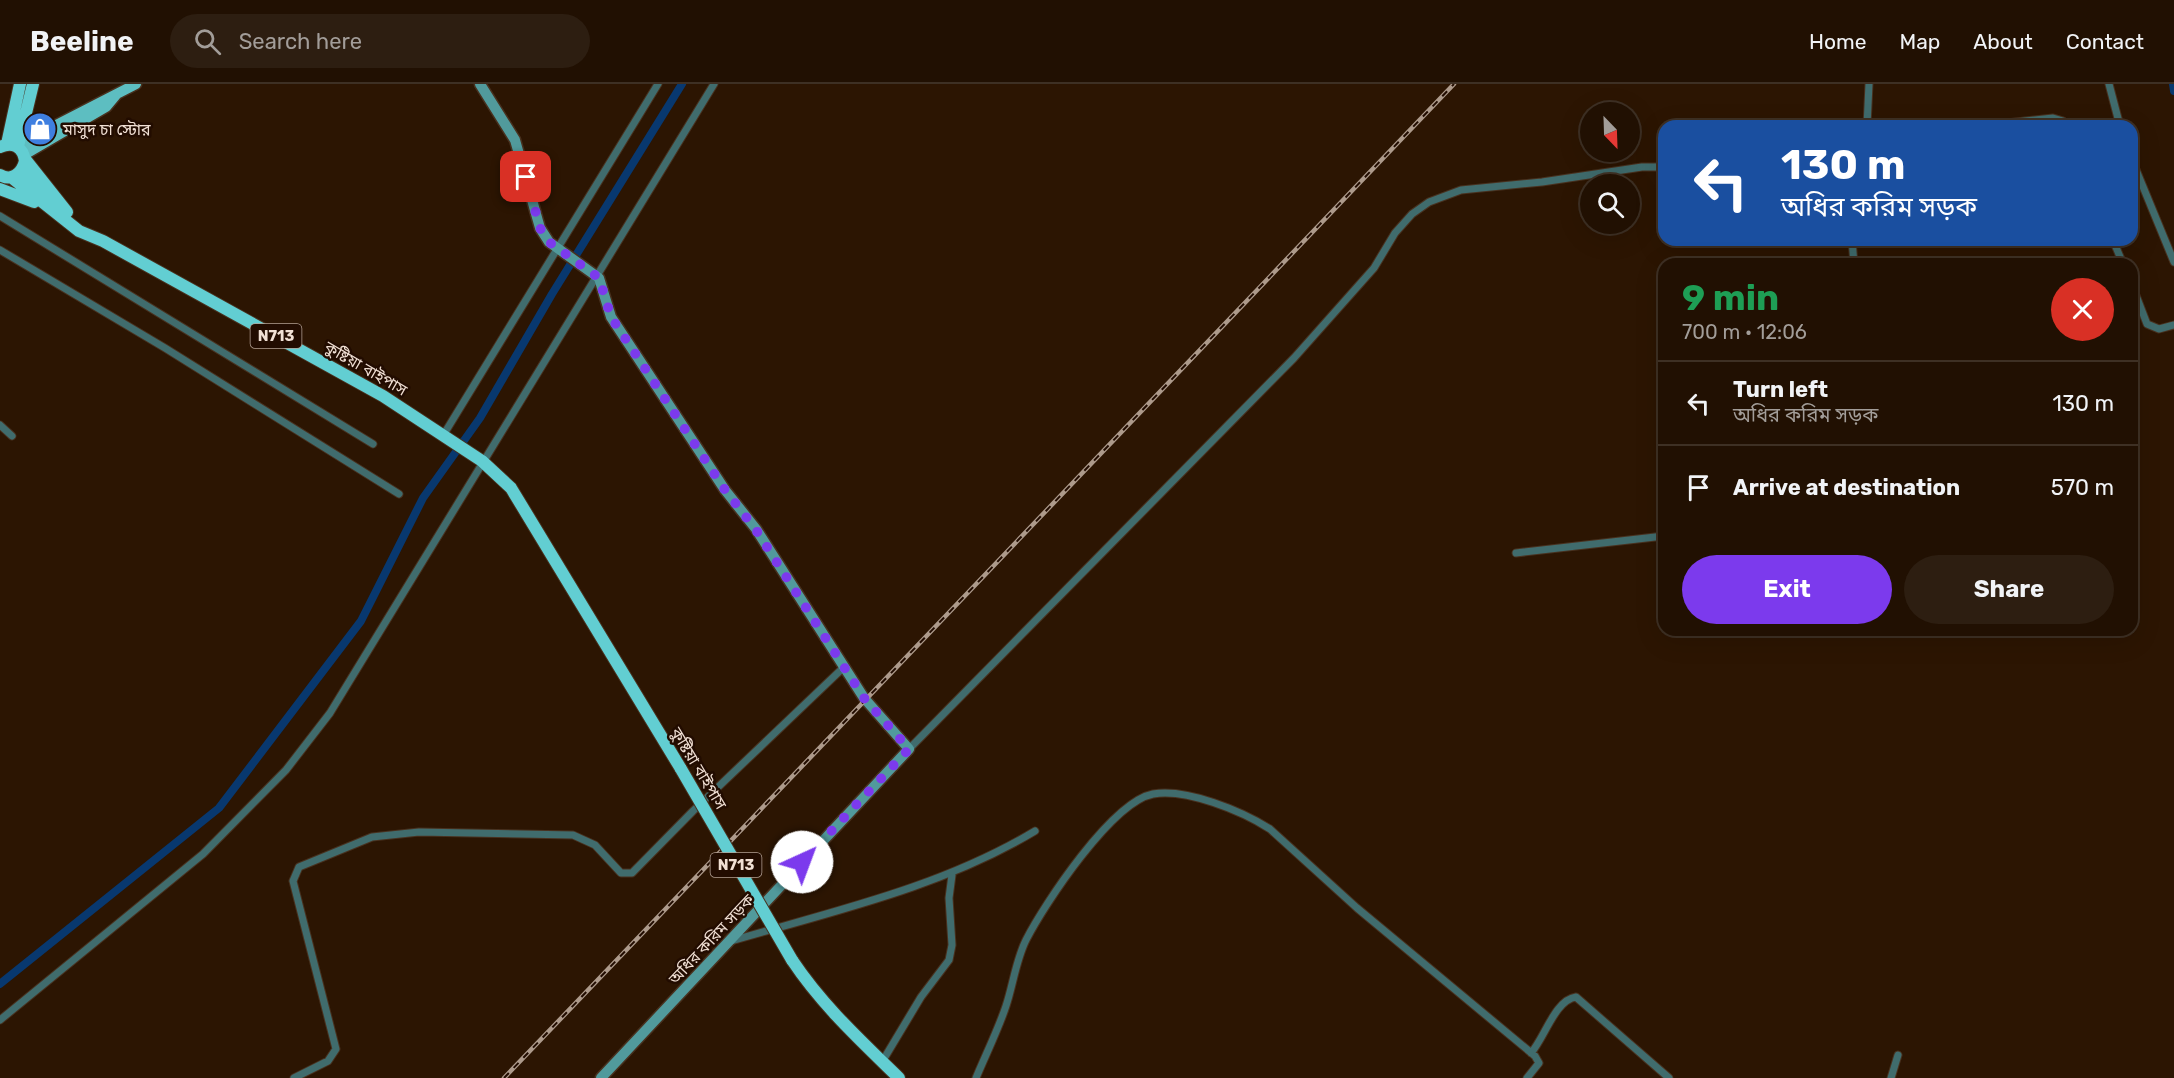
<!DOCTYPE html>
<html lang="en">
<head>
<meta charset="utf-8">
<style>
  :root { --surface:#211002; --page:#2d1e11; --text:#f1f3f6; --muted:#a29d99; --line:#3e3024; --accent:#7c3aed }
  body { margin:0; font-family:Rubik,"Noto Sans Bengali",sans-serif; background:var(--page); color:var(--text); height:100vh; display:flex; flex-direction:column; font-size:22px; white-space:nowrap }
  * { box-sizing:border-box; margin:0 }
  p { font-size:20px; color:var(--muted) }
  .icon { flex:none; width:33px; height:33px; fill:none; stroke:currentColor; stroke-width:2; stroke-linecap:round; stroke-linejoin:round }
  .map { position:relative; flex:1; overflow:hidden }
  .side { position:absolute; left:1658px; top:174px; width:480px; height:378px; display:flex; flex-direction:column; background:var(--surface); border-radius:18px; box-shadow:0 6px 24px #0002,0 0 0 2px var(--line) }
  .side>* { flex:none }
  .hud { position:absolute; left:1658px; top:36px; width:480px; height:126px; border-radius:18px; box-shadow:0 6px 24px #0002,0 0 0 2px var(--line); background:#1a4fa0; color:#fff; overflow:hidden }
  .needle { width:39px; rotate:157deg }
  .fabs { position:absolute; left:1580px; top:18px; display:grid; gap:12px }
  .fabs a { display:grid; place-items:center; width:60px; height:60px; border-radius:50%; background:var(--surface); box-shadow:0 6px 24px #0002,0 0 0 2px var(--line); font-size:30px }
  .pin { position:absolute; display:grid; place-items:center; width:51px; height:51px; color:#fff; margin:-26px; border-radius:12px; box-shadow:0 3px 9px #0006 }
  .me { position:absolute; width:66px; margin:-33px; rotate:43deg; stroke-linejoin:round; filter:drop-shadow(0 0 4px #0008) }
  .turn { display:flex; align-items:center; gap:21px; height:126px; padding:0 24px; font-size:27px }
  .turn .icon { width:78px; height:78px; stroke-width:2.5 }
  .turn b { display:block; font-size:42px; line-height:51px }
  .round { display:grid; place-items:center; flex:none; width:63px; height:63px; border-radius:32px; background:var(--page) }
  .overview { display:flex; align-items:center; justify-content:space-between; height:102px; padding:0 24px }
  h1 { font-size:36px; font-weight:700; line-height:45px; color:#1e9e55 }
  .button { display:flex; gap:12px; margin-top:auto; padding:12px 24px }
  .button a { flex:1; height:69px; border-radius:36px; background:var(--accent); color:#fff; font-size:24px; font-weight:700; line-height:69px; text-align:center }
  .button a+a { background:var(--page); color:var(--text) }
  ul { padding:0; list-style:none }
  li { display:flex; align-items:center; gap:18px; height:84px; padding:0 24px; border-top:2px solid var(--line) }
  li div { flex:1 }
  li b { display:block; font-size:22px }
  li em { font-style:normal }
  header { display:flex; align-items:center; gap:36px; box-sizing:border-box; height:84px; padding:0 30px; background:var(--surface); border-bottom:2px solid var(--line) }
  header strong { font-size:28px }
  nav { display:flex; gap:33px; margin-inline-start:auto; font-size:21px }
  .search { width:420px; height:54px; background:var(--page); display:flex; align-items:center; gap:15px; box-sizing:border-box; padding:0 21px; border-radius:33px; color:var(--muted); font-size:22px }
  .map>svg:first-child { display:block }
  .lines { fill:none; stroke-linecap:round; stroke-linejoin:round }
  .canal { stroke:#08386f; stroke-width:8 }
  .minor-casing { stroke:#48311f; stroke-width:9 }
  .secondary-casing { stroke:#48311f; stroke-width:13 }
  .primary-casing { stroke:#48311f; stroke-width:13 }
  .trunk-casing { stroke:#48311f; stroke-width:14 }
  .minor { stroke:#406c6d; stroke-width:7 }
  .secondary { stroke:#519a9c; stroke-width:10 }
  .primary { stroke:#5dbec1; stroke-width:10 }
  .trunk { stroke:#62ced2; stroke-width:12 }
  .rail-casing { stroke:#ad9a8b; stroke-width:4.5 }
  .rail { stroke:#220c00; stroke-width:2; stroke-dasharray:7; stroke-linecap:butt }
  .trunk-bridge-casing { stroke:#48311f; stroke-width:14; stroke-linecap:butt }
  .trunk-bridge { stroke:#62ced2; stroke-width:12 }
  .route { stroke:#7c3aed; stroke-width:10; stroke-dasharray:0 18 }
  .labels { text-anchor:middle; stroke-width:5; stroke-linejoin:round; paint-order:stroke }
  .shield { fill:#220c00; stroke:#b3a094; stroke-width:1.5 }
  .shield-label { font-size:15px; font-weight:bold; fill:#f1e0d4 }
  .poi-label { font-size:16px; fill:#f1e0d4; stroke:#220c00; text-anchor:start }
  .street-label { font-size:16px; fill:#f1e0d4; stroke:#220c00 }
</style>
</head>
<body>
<header>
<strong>Beeline</strong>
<div class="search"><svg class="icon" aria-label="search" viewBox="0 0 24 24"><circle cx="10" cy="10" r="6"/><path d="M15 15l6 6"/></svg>Search here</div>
<nav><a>Home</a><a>Map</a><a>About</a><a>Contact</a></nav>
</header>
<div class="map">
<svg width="2174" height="994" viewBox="0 0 2174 994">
  <rect width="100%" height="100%" fill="#2c1502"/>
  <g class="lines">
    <path class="canal" d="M 2173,0 L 2174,7
      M 0,900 L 219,724 L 361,537 L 423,414 L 480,334 L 552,210 L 682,0"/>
    <defs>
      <path id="minor" d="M 2109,0 L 2120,42
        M 1867,42 L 1869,0
        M 1979,42 L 2053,34 L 2063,37 L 2067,42
        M 2132,76 L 2174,178
        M 0,132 L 373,360
        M 1852,156 L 1854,180
        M 2113,156 L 2123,180
        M 0,166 L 165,264 L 399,410
        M 2132,201 L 2147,240 L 2159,245 L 2174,241
        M 0,341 L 12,352
        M 444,350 L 658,0
        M 1516,469 L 1664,452
        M 909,665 L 1294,274 L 1374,184 L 1395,149 L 1412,130 L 1429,118 L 1461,106 L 1542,98 L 1642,83 L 1664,83
        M 731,857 C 834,827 942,803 1035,747
        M 0,936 L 203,770 L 286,686 L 330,629 L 714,0
        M 1531,969 C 1545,953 1555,916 1576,913 L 1669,994
        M 882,978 L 921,913 L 949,876 L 952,861 L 949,814 L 952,791
        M 294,994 L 328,977 L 336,965 L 293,797 L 299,783 L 372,753 L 419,748 L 573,751 L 595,761 L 621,789 L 632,789 L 693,727 L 844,583
        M 976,994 C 986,970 998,946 1006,922 C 1013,901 1016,876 1026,856 C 1045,819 1112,718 1153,710 C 1186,704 1242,727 1270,745 L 1357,824 L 1535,972 L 1539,979 L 1527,994
        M 1891,994 L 1898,971"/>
      <path id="secondary" d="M 480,0 L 515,56 L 540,144 L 549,158 L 599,194 L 611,233 L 725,406 L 756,445 L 864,614 L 909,665 L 601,994"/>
      <path id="primary" d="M 20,64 L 35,52 L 136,0
        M 24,71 L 106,23 L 116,11"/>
      <path id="trunk" d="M 7,60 L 20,0
        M 18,62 L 33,0
        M 0,63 C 13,57 23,63 25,77 C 22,89 12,98 0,91
        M 25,75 L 67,128
        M 22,85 L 46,112
        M 11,93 L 79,147 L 103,157 L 383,312 L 482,377 L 511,404 L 681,685
        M 0,105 L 34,118
        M 792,876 C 822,921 860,956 899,994"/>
    </defs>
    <use href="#minor" class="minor-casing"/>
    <use href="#secondary" class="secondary-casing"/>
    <use href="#primary" class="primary-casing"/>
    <use href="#trunk" class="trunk-casing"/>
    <use href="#minor" class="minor"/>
    <use href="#secondary" class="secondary"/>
    <use href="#primary" class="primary"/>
    <use href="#trunk" class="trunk"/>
    <defs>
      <path id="rail" d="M 504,994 L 1454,0"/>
    </defs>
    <use href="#rail" class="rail-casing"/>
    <use href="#rail" class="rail"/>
    <defs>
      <path id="trunk-bridge" d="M 681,685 L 792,876"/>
    </defs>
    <use href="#trunk-bridge" class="trunk-bridge-casing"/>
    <use href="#trunk-bridge" class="trunk-bridge"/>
  </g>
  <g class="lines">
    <path class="route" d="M 526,93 L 540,144 L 549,158 L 599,194 L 611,233 L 725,406 L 756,446 L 864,614 L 909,665 L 802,778"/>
  </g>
  <defs>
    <symbol id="shop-disc" viewBox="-11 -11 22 22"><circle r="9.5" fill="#3f7fe0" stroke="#220c00"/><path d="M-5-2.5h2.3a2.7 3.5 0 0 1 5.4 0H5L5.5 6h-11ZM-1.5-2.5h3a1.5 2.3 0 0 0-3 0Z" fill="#fff"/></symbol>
  </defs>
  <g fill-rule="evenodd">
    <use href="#shop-disc" x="21" y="26" width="38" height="38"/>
  </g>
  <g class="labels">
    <g class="shield">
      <rect x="250.5" y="240" width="51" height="24" rx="4.5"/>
      <rect x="710.5" y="769" width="51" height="24" rx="4.5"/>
    </g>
    <g class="shield-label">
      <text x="276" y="257">N713</text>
      <text x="736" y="786">N713</text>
    </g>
    <g class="poi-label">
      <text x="63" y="51">মাসুদ চা স্টোর</text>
    </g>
    <g class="street-label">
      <text transform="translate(366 284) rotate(30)" y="6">কুষ্টিয়া বাইপাস</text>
      <text transform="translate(699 684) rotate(59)" y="6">কুষ্টিয়া বাইপাস</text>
      <text transform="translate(711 855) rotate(-47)" y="6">অধির করিম সড়ক</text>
    </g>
  </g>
</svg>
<div class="fabs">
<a><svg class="needle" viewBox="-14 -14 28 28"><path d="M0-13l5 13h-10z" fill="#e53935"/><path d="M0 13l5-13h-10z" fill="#a29d99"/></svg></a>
<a><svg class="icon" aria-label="search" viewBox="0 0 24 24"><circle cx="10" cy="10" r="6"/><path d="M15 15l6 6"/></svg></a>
</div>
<div class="pin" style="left:526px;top:93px;background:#d93025"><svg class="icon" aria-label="arrive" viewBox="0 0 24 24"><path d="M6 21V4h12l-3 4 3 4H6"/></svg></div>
<svg class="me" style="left:802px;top:778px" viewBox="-20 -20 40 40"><circle r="19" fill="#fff"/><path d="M0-13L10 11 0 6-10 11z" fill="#7c3aed"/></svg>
<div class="hud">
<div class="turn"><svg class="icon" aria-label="left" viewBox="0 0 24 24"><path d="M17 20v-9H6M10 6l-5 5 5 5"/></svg><div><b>130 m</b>অধির করিম সড়ক</div></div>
</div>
<section class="side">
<div class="overview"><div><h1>9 min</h1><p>700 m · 12:06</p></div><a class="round" style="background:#d93025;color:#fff"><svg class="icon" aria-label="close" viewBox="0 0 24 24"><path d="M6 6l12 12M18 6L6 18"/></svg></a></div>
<ul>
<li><svg class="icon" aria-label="left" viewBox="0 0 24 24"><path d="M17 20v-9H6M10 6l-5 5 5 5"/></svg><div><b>Turn left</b><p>অধির করিম সড়ক</p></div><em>130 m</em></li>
<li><svg class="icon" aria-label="arrive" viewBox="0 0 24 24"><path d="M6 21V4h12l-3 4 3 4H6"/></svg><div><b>Arrive at destination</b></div><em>570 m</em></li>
</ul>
<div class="button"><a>Exit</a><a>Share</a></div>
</section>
</div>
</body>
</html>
